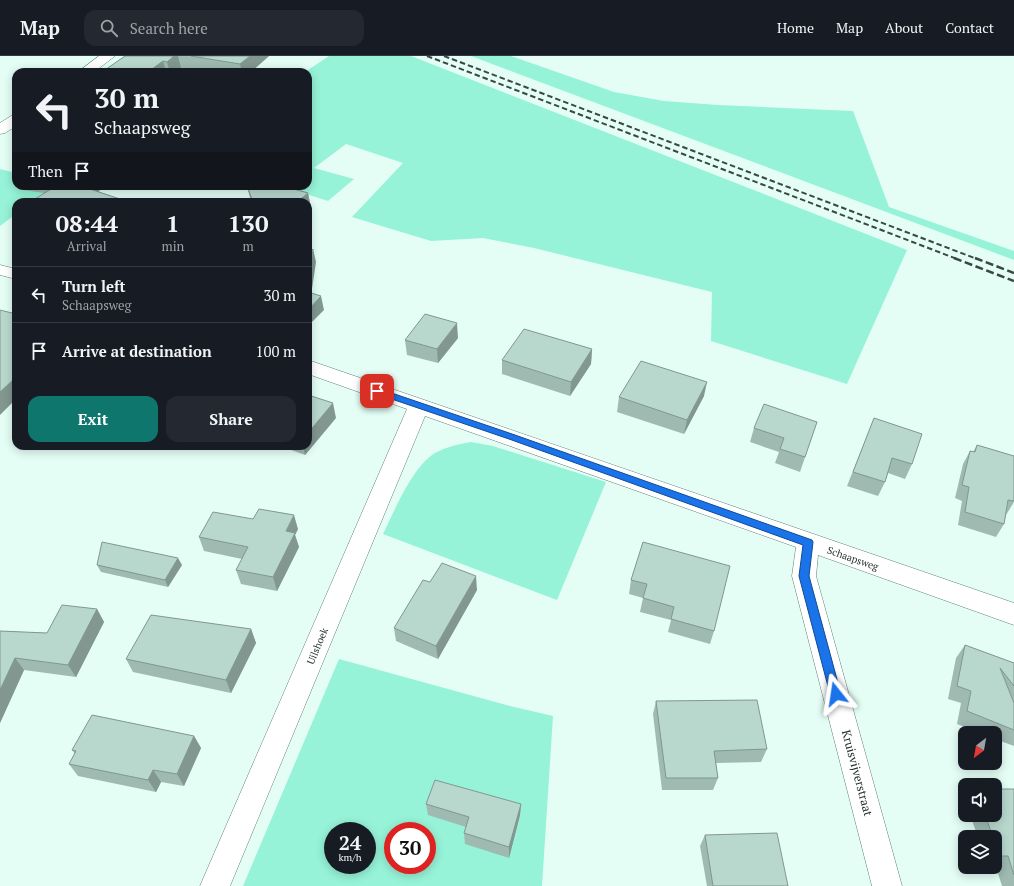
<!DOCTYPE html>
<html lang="en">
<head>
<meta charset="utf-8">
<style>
  :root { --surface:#171b24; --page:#242831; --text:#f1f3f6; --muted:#9ea1a6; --line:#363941; --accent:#0f766e }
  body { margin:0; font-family:"PT Serif",serif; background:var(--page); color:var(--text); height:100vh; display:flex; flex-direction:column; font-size:15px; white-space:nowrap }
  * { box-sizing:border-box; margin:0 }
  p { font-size:13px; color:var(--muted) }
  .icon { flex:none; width:22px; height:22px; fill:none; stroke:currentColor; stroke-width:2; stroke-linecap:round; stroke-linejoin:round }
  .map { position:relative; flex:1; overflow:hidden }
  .drawer { position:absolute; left:12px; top:142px; width:300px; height:252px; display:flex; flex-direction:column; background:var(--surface); border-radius:12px; box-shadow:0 2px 10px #0003 }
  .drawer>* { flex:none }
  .guide { position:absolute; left:12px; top:12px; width:300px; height:122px; border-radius:12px; box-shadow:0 2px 10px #0003; background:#171b24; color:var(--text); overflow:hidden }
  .needle { width:26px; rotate:211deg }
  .controls { position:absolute; left:958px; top:670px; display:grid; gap:8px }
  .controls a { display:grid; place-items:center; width:44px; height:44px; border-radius:8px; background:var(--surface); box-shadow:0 2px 10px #0003; font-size:20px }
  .speed { position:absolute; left:324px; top:766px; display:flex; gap:8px; font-size:20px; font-weight:700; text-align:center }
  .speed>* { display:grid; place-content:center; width:52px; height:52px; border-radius:50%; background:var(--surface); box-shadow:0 2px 10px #0003; line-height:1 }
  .speed small { font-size:10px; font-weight:400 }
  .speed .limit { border:6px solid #d22; background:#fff; color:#111 }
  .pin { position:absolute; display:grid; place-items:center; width:34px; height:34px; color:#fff; margin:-17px; border-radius:8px; box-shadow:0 2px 6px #0006 }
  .me { position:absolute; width:44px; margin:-22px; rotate:345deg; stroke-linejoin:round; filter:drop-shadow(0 0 3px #0008) }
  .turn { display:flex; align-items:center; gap:14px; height:84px; padding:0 16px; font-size:18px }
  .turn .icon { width:52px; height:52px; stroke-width:2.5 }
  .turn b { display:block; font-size:28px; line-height:34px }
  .then { display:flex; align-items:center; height:38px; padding:0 16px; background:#0003; gap:8px; font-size:15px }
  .eta { display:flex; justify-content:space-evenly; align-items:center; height:68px; text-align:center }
  .eta b { font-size:24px; font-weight:800; line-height:28px }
  .primary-button { display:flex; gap:8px; margin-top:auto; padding:8px 16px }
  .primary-button a { flex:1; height:46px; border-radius:12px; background:var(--accent); color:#fff; font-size:16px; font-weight:800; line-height:46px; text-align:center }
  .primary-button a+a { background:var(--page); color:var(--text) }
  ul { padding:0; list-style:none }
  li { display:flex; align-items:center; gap:12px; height:56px; padding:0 16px; border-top:1px solid var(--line) }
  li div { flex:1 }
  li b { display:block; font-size:15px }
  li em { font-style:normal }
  header { display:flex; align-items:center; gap:24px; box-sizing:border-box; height:56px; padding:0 20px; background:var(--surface); border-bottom:1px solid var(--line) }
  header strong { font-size:19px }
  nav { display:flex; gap:22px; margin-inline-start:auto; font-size:14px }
  .search { width:280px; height:36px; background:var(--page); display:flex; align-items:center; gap:10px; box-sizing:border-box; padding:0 14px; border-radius:12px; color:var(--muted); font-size:15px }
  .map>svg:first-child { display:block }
  .green { fill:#96f3d7; fill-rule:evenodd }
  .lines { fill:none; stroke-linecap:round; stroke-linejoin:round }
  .minor-casing { stroke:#627f76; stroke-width:1 }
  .minor { fill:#fff; fill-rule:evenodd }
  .rail-far1 { stroke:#3a4843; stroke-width:2; stroke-dasharray:5.5 3; stroke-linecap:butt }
  .rail { stroke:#3a4843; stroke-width:2.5; stroke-dasharray:8 3.5; stroke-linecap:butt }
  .wall { fill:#9ebab1 }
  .shaded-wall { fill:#819790 }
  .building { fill:#b8d8ce; stroke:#819790 }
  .route { fill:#1a73e8; stroke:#114b97 }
  .labels { text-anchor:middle; stroke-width:3; stroke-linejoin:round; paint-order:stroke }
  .street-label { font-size:10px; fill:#26322e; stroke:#fff }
  .near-street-label { font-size:12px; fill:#26322e; stroke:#fff }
</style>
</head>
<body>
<header>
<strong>Map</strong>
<div class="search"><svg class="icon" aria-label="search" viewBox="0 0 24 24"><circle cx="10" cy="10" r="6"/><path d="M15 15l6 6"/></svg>Search here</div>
<nav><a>Home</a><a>Map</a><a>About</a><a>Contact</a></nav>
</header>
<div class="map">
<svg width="1014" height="830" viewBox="0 0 1014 830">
  <rect width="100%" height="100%" fill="#e4fef5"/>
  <path class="green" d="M 329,0 L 411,0 L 907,194 L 847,328 L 711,285 L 712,236 L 534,192 L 483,182 L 431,185 L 352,161 L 403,107 L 346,88 L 314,112 L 354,123 L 328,145 L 281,130 L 308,130 L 308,16 L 305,16 Z
    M 471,0 L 511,0 L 614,36 L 664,45 L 718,49 L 853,55 L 889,151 L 1014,195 L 1014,204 Z
    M 0,113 L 16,117 L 16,130 L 53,130 L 32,146 L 16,146 L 16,158 L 0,170 Z
    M 471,386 L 493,390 L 606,426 L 557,544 L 383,478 C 395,454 412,411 435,397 C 446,391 459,388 471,386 Z
    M 339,603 L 510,650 L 553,660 L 542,830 L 243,830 ZM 333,775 L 367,775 L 367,809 L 333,809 ZM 393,775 L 427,775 L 427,809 L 393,809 Z"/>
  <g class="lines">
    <defs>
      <path id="minor" d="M 99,0 L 115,0 L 94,16 L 78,16 Z
        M 16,59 L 16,70 L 5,77 L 0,78 L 0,67 L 11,60 Z
        M 0,209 L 16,213 L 16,223 L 0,219 Z
        M 308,304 L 1014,547 L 1014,569 L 818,499 L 816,520 L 902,830 L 872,830 L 792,520 L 796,491 L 425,360 L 230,830 L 200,830 L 407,353 L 308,318 Z"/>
    </defs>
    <use href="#minor" class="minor-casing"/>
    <use href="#minor" class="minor"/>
    <path class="rail-far1" d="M 427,0 L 957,203
      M 444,0 L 977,203"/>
    <path class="rail" d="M 954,202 L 1014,225
      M 975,202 L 1014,217"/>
  </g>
  <path class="wall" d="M 125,0 L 269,0 L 251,16 L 206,16 L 181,12 L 175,16 L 102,16 Z
    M 23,130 L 105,130 L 98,136 L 44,137 L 24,134 Z
    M 247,130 L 283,130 L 308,137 L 311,152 L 308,154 L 308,146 L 251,146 Z
    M 458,282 L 438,307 L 407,299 L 405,284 Z
    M 592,293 L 591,308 L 570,340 L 502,318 L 502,304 Z
    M 704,340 L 684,378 L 617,356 L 619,341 Z
    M 336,362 L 305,399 L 280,390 L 308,390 Z
    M 874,362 L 912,408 L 905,423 L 888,417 L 885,426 L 878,440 L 847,430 Z
    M 817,366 L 800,416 L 775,407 L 779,396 L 750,386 L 754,372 Z
    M 977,389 L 1014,400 L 1014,446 L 1006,459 L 1004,468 L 996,481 L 958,469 L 962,445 L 955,442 L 963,408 L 970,395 L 973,396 Z
    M 298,473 L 295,479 L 299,491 L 277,535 L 241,528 L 236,514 L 242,503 L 204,495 L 199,481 Z
    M 643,486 L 714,575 L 710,588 L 668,576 L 671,564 L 640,556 L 643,542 L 629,538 L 631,524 Z
    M 97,509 L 182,509 L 168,531 L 101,516 Z
    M 477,534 L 438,603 L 396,585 L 394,572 Z
    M 97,553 L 104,566 L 76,621 L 24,614 L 0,667 L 0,575 L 47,577 Z
    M 251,573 L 256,587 L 231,637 L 133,616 L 126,603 Z
    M 965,589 L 1014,607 L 1014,690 L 995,683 L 995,677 L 981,677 L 957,668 L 961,647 L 948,643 L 956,602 Z
    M 656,645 L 767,693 L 761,706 L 716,707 L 718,722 L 713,734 L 662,734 L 653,658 Z
    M 194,680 L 201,692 L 184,730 L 161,726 L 156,736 L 78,720 L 69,708 L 75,698 L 72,694 Z
    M 1014,733 L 1014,830 L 1002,830 L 996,811 L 994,811 L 995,811 L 995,781 L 978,781 L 970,759 L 995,759 Z
    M 426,748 L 521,748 L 520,759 L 509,802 L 465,788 L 464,777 L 466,771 L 428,759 Z
    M 705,779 L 788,830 L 707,830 L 700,790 Z"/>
  <path class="shaded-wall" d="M 174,0 L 178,0 L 181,12 L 175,16 L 170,16 L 167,6 Z
    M 250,0 L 269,0 L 251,16 L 242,16 L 240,8 Z
    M 163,5 L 166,16 L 148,16 Z
    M 82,130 L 105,130 L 87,144 Z
    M 308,137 L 311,152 L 308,154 L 308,146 L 297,146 Z
    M 313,193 L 316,206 L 310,246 L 308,248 L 308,230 Z
    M 321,240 L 324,254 L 308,270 L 308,254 Z
    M 457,267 L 458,282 L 438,307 L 437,293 Z
    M 592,293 L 591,308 L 570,340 L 571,326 Z
    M 16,321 L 16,343 L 0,359 L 0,336 Z
    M 707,326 L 704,340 L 684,378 L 687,364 Z
    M 333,347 L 336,362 L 305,399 L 303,390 L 308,390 L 308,377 Z
    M 294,459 L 298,473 L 295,479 L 299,491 L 277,535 L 273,521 L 286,475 Z
    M 178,502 L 182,509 L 168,531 L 165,524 Z
    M 476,520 L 477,534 L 438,603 L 436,590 Z
    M 97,553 L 104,566 L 76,621 L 68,609 Z
    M 251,573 L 256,587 L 231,637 L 226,624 Z
    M 15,602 L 24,614 L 0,667 L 0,634 Z
    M 194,680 L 201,692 L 184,730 L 177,718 Z
    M 153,714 L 161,726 L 156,736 L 148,724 Z
    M 521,748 L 520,759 L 509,802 L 509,791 Z"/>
  <path class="building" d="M 125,0 L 174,0 L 167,6 L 163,5 L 148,16 L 102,16 Z
    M 191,0 L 250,0 L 240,8 Z
    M 56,130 L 81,130 L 129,146 L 30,146 Z
    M 247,130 L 283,130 L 308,137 L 297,146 L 253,146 Z
    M 313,193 L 308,230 L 308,198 Z
    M 308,236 L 321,240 L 308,254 Z
    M 0,254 L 16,258 L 16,321 L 0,336 Z
    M 425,258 L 457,267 L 437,293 L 405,284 Z
    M 524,273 L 592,293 L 571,326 L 502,304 Z
    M 641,305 L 707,326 L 687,364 L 619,341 Z
    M 308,339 L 333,347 L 308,377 Z
    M 764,348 L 817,366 L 805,401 L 780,393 L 784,382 L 754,372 Z
    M 874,362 L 922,378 L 912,408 L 892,402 L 885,426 L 853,416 Z
    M 977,389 L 1014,400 L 1014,445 L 1008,444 L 1004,468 L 965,456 L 969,431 L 962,429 L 970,395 L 975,396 Z
    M 259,453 L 294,459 L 286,475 L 295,477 L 273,521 L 236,514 L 248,491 L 199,481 L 213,456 L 253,463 Z
    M 102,486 L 178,502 L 165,524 L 97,509 Z
    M 643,486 L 730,510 L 714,575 L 671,563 L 674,551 L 643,542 L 647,528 L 631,524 Z
    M 442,507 L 476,520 L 436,590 L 394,572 L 423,524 L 430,526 Z
    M 62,549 L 97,553 L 68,609 L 15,602 L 0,634 L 0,575 L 47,577 Z
    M 151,559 L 251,573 L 226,624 L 126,603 Z
    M 965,589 L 1014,607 L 1014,630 L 1000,612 L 1014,647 L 1014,674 L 967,655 L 971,635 L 957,630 Z
    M 757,644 L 767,693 L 714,695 L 718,722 L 666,722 L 656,645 Z
    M 92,659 L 194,680 L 177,718 L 153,714 L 148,724 L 69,708 L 76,695 L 72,694 Z
    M 435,724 L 521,748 L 509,791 L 464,777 L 469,761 L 426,748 Z
    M 995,733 L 1014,733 L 1014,819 L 1008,800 L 1000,800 L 995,787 L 995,781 L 993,781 L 985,759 L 995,759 Z
    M 777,777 L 788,830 L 713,830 L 705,779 Z"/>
  <path class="route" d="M 377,332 L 515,379 L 812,484 L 813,486 L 809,520 L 841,638 L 840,642 L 836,643 L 832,642 L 830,638 L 799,520 L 803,489 L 509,383 L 374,337 L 373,335 Z"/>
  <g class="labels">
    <g class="street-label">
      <text transform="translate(853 502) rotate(19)" y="4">Schaapsweg</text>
      <text transform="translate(317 590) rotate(-67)" y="4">Uilshoek</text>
    </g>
    <g class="near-street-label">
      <text transform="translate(857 717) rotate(75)" y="4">Kruisvijverstraat</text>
    </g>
  </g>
</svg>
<div class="controls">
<a><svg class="needle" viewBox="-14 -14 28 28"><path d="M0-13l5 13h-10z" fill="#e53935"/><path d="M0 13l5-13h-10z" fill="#9ea1a6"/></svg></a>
<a><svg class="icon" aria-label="sound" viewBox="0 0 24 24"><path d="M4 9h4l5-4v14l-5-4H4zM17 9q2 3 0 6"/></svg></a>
<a><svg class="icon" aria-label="layers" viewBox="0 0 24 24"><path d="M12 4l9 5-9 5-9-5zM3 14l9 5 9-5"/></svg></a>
</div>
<div class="speed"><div>24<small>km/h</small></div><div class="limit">30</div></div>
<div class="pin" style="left:377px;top:335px;background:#d93025"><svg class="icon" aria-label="arrive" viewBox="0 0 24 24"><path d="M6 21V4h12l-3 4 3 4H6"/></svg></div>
<svg class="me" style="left:836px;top:638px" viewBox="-20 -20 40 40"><path d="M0-17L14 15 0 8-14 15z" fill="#1a73e8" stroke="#fff" stroke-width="4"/></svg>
<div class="guide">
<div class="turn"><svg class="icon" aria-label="left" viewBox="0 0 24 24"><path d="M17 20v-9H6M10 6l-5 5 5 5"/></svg><div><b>30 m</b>Schaapsweg</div></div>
<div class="then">Then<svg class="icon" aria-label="arrive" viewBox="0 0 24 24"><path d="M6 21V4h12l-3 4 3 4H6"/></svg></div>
</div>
<section class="drawer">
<div class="eta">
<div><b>08:44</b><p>Arrival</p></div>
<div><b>1</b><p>min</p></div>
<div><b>130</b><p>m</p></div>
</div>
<ul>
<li><svg class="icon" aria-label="left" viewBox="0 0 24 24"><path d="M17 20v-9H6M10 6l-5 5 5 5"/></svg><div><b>Turn left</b><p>Schaapsweg</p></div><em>30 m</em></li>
<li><svg class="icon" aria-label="arrive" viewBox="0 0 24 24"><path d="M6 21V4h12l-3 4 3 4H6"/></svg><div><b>Arrive at destination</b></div><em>100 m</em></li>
</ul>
<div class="primary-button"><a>Exit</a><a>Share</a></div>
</section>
</div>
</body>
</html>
